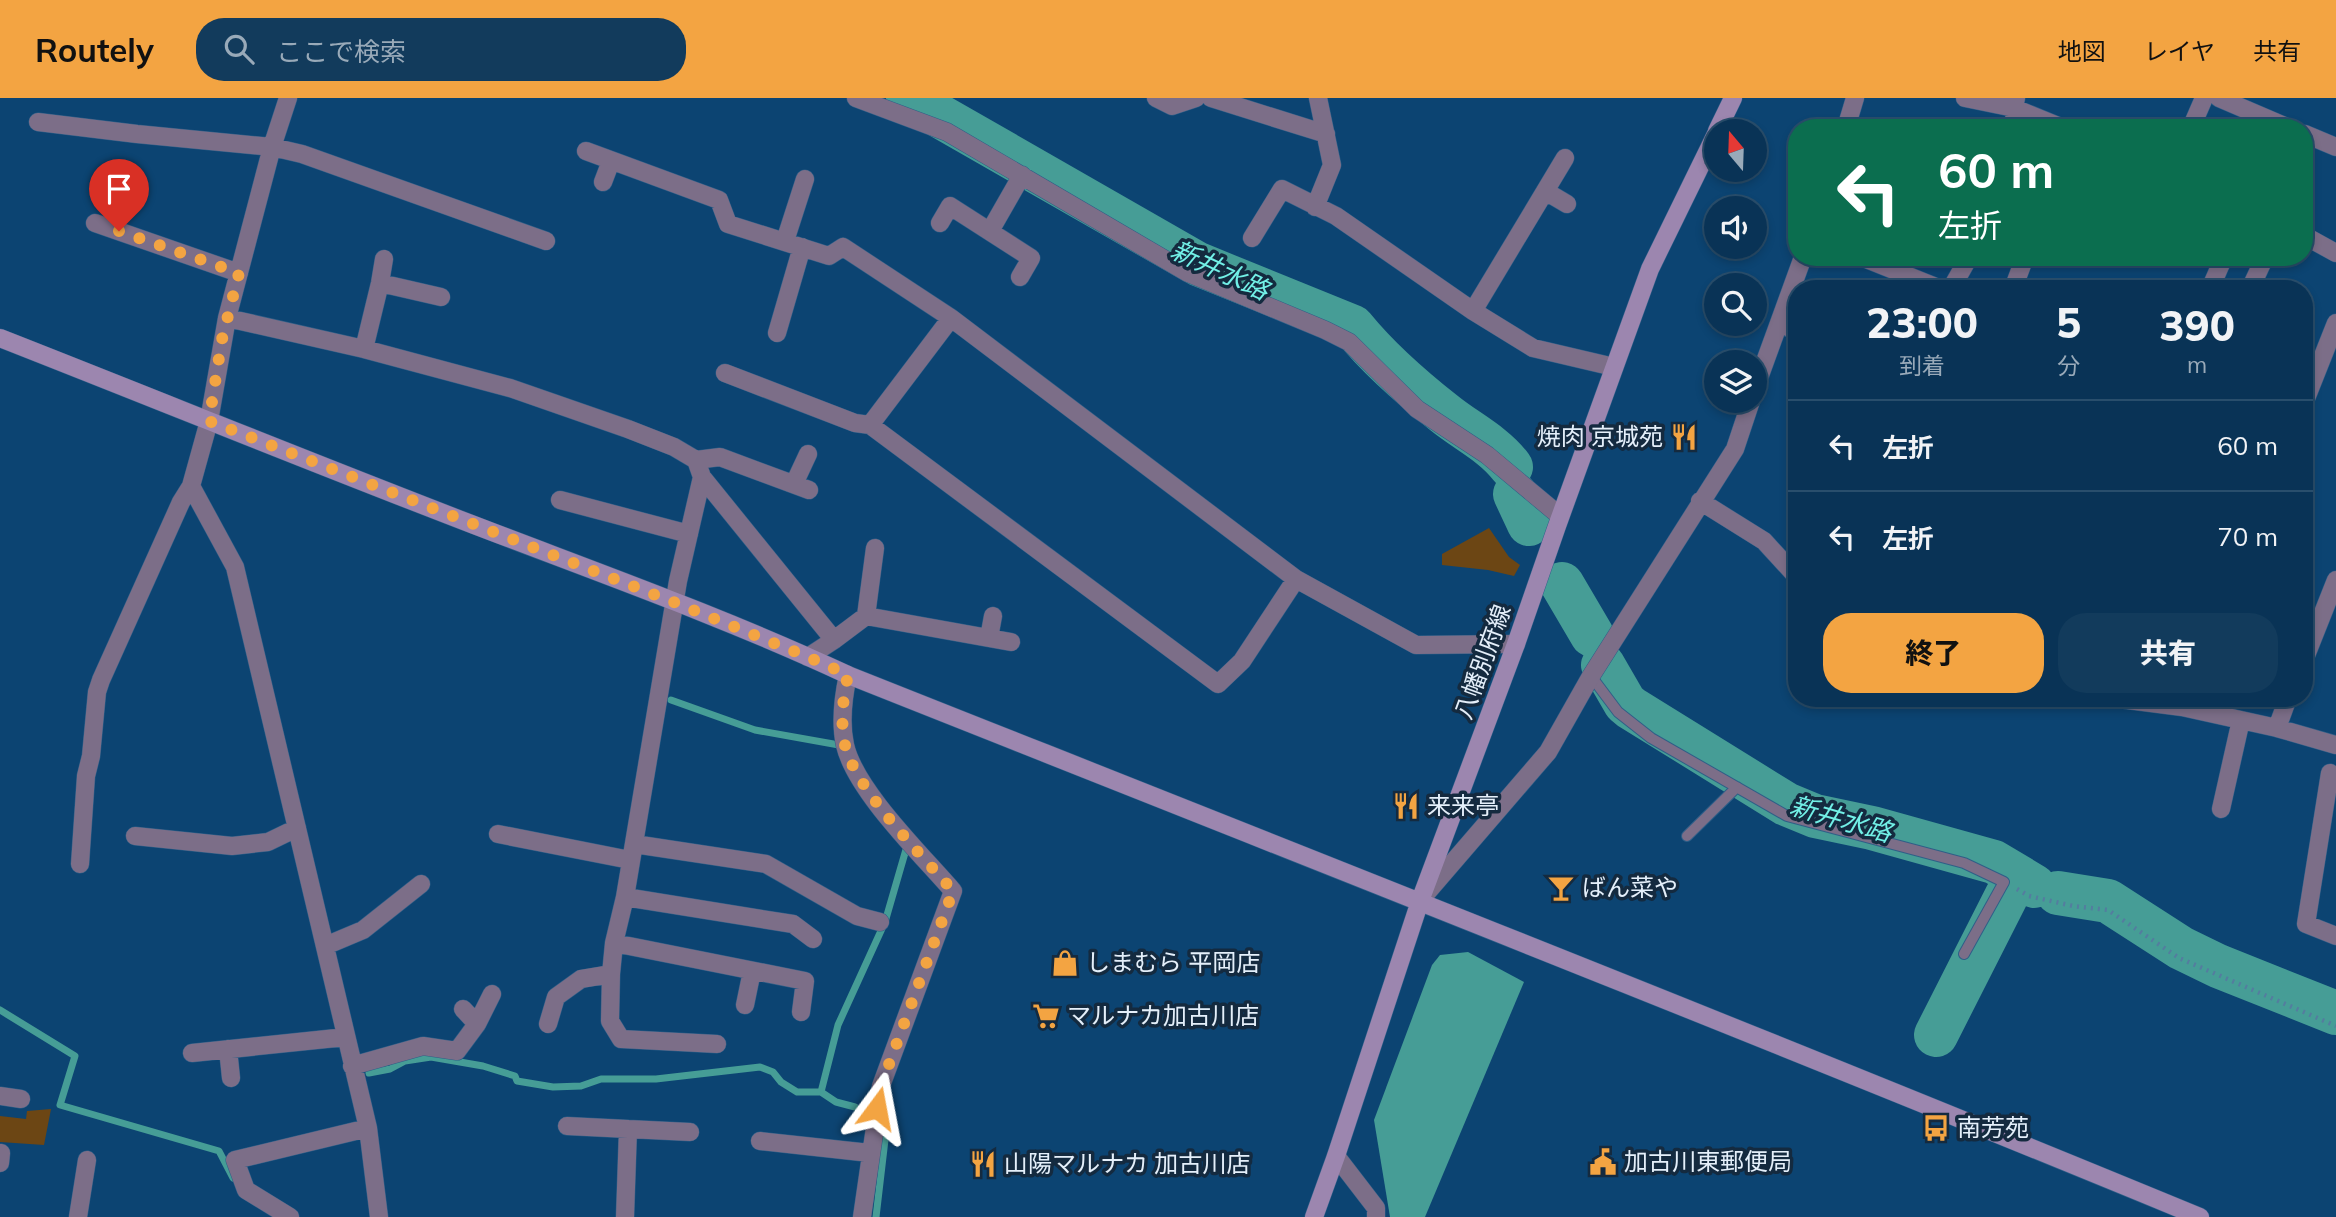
<!DOCTYPE html>
<html lang="ja">
<head>
<meta charset="utf-8">
<style>
  :root { --surface:#093356; --page:#123b5c; --text:#f1f3f6; --muted:#99aab9; --line:#294e6c; --accent:#f3a442 }
  body { margin:0; font-family:Mulish,"Noto Sans JP",sans-serif; background:var(--page); color:var(--text); height:100vh; display:flex; flex-direction:column; font-size:26px; white-space:nowrap }
  * { box-sizing:border-box; margin:0 }
  p { font-size:23px; color:var(--muted) }
  .icon { flex:none; width:38px; height:38px; fill:none; stroke:currentColor; stroke-width:2; stroke-linecap:round; stroke-linejoin:round }
  .map { position:relative; flex:1; overflow:hidden }
  .details { position:absolute; left:1788px; top:182px; width:525px; height:427px; display:flex; flex-direction:column; background:var(--surface); border-radius:28px; box-shadow:0 4px 10px #0003,0 0 0 2px var(--line) }
  .details>* { flex:none }
  .hud { position:absolute; left:1788px; top:21px; width:525px; height:147px; border-radius:28px; box-shadow:0 4px 10px #0003,0 0 0 2px var(--line); background:#0b6e4f; color:#fff; overflow:hidden }
  .needle { width:46px; rotate:341deg }
  .tools { position:absolute; left:1704px; top:21px; display:grid; gap:14px }
  .tools a { display:grid; place-items:center; width:63px; height:63px; border-radius:50%; background:var(--surface); box-shadow:0 4px 10px #0003,0 0 0 2px var(--line); font-size:35px }
  .pin { position:absolute; display:grid; place-items:center; width:60px; height:60px; color:#fff; margin:-72px -30px; border-radius:50% 50% 50% 0; rotate:-45deg; box-shadow:0 0 7px #0007 }
  .pin .icon { rotate:45deg }
  .me { position:absolute; width:77px; margin:-38px; rotate:13deg; stroke-linejoin:round; filter:drop-shadow(0 0 5px #0008) }
  .turn { display:flex; align-items:center; gap:24px; height:147px; padding:0 35px; font-size:32px }
  .turn .icon { width:91px; height:91px; stroke-width:2.5 }
  .turn b { display:block; font-size:49px; line-height:60px }
  .eta { display:flex; justify-content:space-evenly; align-items:center; height:119px; text-align:center }
  .eta b { font-size:42px; font-weight:800; line-height:49px }
  .primary-button { display:flex; gap:14px; margin-top:auto; padding:14px 35px }
  .primary-button a { flex:1; height:80px; border-radius:28px; background:var(--accent); color:#111; font-size:28px; font-weight:800; line-height:80px; text-align:center }
  .primary-button a+a { background:var(--page); color:var(--text) }
  ul { padding:0; list-style:none }
  li { display:flex; align-items:center; gap:21px; height:91px; padding:0 35px; border-top:2px solid var(--line) }
  li div { flex:1 }
  li b { display:block; font-size:26px }
  li em { font-style:normal }
  header { display:flex; align-items:center; gap:42px; box-sizing:border-box; height:98px; padding:0 35px; background:var(--accent); color:#111 }
  header strong { font-size:33px }
  nav { display:flex; gap:38px; margin-inline-start:auto; font-size:24px }
  .search { width:490px; height:63px; background:var(--page); display:flex; align-items:center; gap:18px; box-sizing:border-box; padding:0 24px; border-radius:28px; color:var(--muted); font-size:26px }
  .map>svg:first-child { display:block }
  .green { fill:#6c4614 }
  .water { fill:#469d96 }
  .lines { fill:none; stroke-linecap:round; stroke-linejoin:round }
  .stream { stroke:#469d96; stroke-width:7 }
  .river { stroke:#469d96; stroke-width:44 }
  .lane-casing { stroke:#2f5f88; stroke-width:12 }
  .street-casing { stroke:#2f5f88; stroke-width:19 }
  .secondary-casing { stroke:#2f5f88; stroke-width:19 }
  .path { stroke:#547d9f; stroke-width:4.5; stroke-dasharray:2 5; stroke-linecap:butt }
  .lane { stroke:#7c6e88; stroke-width:10 }
  .street { stroke:#7c6e88; stroke-width:18 }
  .secondary { stroke:#9c86af; stroke-width:18 }
  .route { stroke:#f3a442; stroke-width:12; stroke-dasharray:0 21.6 }
  .labels { text-anchor:middle; stroke-width:7; stroke-linejoin:round; paint-order:stroke }
  .poi-label { font-size:24px; fill:#e4effa; stroke:#142a3f; text-anchor:start }
  .street-label { font-size:24px; fill:#e4effa; stroke:#142a3f }
  .water-label { font-size:26px; font-style:italic; fill:#72f0e7; stroke:#142a3f }
</style>
</head>
<body>
<header>
<strong>Routely</strong>
<div class="search"><svg class="icon" aria-label="search" viewBox="0 0 24 24"><circle cx="10" cy="10" r="6"/><path d="M15 15l6 6"/></svg>ここで検索</div>
<nav><a>地図</a><a>レイヤ</a><a>共有</a></nav>
</header>
<div class="map">
<svg width="2336" height="1119" viewBox="0 0 2336 1119">
  <rect width="100%" height="100%" fill="#0c4472"/>
  <path class="green" d="M 1489,430 L 1509,459 L 1520,467 L 1514,478 L 1488,472 L 1442,467 L 1442,456 Z
    M 51,1011 L 44,1047 L 0,1044 L 0,1018 L 26,1021 L 27,1013 Z"/>
  <path class="water" d="M 1468,854 L 1524,884 L 1425,1119 L 1390,1119 L 1374,1022 L 1432,867 L 1440,857 Z"/>
  <g class="lines">
    <path class="stream" d="M 671,602 L 755,632 L 839,647 L 842,652
      M 0,912 L 75,958 L 60,1007 L 219,1053 L 233,1080
      M 369,975 L 390,971 L 405,963 L 431,959 L 483,968 L 515,978 L 517,983 L 553,989 L 581,988 L 601,981 L 656,981 L 760,969 L 773,974 L 781,984 L 797,994 L 821,994 L 836,1004 L 855,1009
      M 821,994 L 838,927 L 885,824 L 907,748
      M 876,1119 L 888,1016"/>
    <path class="river" d="M 908,0 L 1198,166 L 1353,229 C 1379,261 1411,289 1444,315 C 1466,333 1494,346 1511,369
      M 1515,396 L 1529,426
      M 1562,486 L 1592,537
      M 1603,567 L 1625,605 L 1631,610 L 1786,706 L 1815,718 L 1872,730 L 1994,764 L 2034,788
      M 2058,795 L 2108,803 L 2181,850 L 2218,868 L 2336,915
      M 1936,937 L 2007,797"/>
    <defs>
      <path id="lane" d="M 1777,228 L 1797,238
        M 1591,578 L 1618,614 L 1651,640 L 1787,718 L 1964,765 L 2004,784 L 1964,856
        M 1687,738 L 1737,689"/>
      <path id="street" d="M 288,0 L 272,49 L 227,220 L 209,323 L 191,388 L 235,469 L 368,1030 L 379,1119
        M 856,0 L 947,34 L 1188,175 L 1325,232 L 1349,244 L 1417,311 L 1487,357 L 1560,418
        M 1156,0 L 1172,8 L 1196,0
        M 1211,0 L 1326,36
        M 1965,0 L 2014,10 L 2063,30
        M 2219,0 L 2289,30
        M 38,24 L 137,36 L 272,49 L 302,56 L 546,143
        M 1846,30 L 1855,0
        M 2015,30 L 2014,10 L 2016,0
        M 2191,30 L 2204,0
        M 2305,36 L 2336,49
        M 586,53 L 719,102 L 728,126 L 829,158 L 843,149 L 951,220 L 1296,481 L 1416,547 L 1516,546
        M 603,84 L 611,63
        M 1545,93 L 1567,106
        M 1315,109 L 1332,67 L 1318,0
        M 95,125 L 239,175
        M 940,125 L 950,108 L 1031,160 L 1020,179
        M 990,133 L 1022,77
        M 2305,138 L 2336,155
        M 1252,140 L 1282,91 L 1336,118 L 1473,213 L 1533,250 L 1614,269
        M 785,143 L 805,81
        M 1861,159 L 1941,191
        M 380,185 L 441,199
        M 1951,191 L 1969,159
        M 2013,191 L 2025,159
        M 2210,191 L 2224,159
        M 2250,191 L 2265,159
        M 1473,213 L 1565,60
        M 227,220 L 364,251 L 510,290 L 628,331 L 674,349 L 696,362 L 720,359 L 809,392
        M 777,235 L 802,149
        M 364,251 L 380,185 L 384,161
        M 725,275 L 855,325 L 870,327 L 1218,586 L 1242,563 L 1296,481
        M 1755,291 L 1803,159
        M 2305,303 L 2336,225
        M 870,327 L 951,220
        M 696,362 L 702,379 L 678,483 L 625,799 L 614,845 L 611,876 L 610,923 L 621,941 L 717,946
        M 702,379 L 834,542
        M 794,386 L 808,356
        M 560,402 L 689,436
        M 1700,403 L 1764,443 L 1797,479
        M 866,518 L 1011,544
        M 989,540 L 993,518
        M 808,559 L 834,542 L 866,518 L 875,450
        M 2305,560 L 2336,482
        M 848,577 C 843,600 840,624 845,647 C 855,692 922,757 953,793 L 881,988 L 862,1119
        M 2112,600 L 2182,609 L 2277,630 L 2336,647
        M 2277,630 L 2288,600
        M 2330,675 L 2306,826 L 2336,838
        M 2221,711 L 2241,622
        M 498,736 L 630,762
        M 135,738 L 232,748 L 268,744 L 297,730
        M 634,746 L 766,766 L 857,818 L 880,824
        M 80,766 L 86,678 L 91,658 L 97,594 L 101,582 L 181,404 L 191,388
        M 625,799 L 793,826 L 813,841
        M 1423,799 L 1548,654 L 1591,578 L 1735,351 L 1751,303
        M 614,845 L 805,883 L 801,914
        M 325,848 L 363,832 L 421,786
        M 745,907 L 752,873
        M 477,926 L 492,896
        M 548,926 L 556,899 L 581,881 L 611,876
        M 228,951 L 231,980
        M 192,955 L 346,939
        M 352,968 L 423,948 L 457,953 L 477,926 L 463,911
        M 0,998 L 21,1001
        M 567,1028 L 628,1031
        M 760,1043 L 870,1055
        M 1336,1058 L 1376,1110 L 1376,1119
        M 0,1065 L 1,1055
        M 78,1119 L 87,1062
        M 290,1119 L 246,1092 L 235,1062 L 368,1030
        M 625,1119 L 628,1031 L 690,1034"/>
      <path id="secondary" d="M 1717,33 L 1733,0
        M 0,240 C 158,302 315,366 474,427 C 599,475 726,520 848,577 C 1299,756 1751,934 2200,1119
        M 1314,1119 L 1336,1058 L 1420,803 L 1516,546 L 1557,428 L 1650,171 L 1717,34"/>
    </defs>
    <use href="#lane" class="lane-casing"/>
    <use href="#street" class="street-casing"/>
    <use href="#secondary" class="secondary-casing"/>
    <path class="path" d="M 2017,791 L 2029,798 L 2073,808 L 2108,812 L 2179,860 L 2336,928"/>
    <use href="#lane" class="lane"/>
    <use href="#street" class="street"/>
    <use href="#secondary" class="secondary"/>
  </g>
  <g class="lines">
    <path class="route" d="M 119,133 L 239,175 L 222,241 L 209,323 L 676,505 L 808,559 L 848,577 C 843,600 840,624 845,647 C 855,691 922,757 953,793 L 881,988 L 877,1010"/>
  </g>
  <defs>
    <symbol id="restaurant-bare" viewBox="-9 -9 18 18"><path d="M-5-6h1v4h1v-4h1v4h1v-4h1v5L-1.5 .5V6h-2V.5L-5-1ZM5-6V6H3V1.5H1.5Q1.5-4 5-6Z" fill="#f3a442" stroke="#142a3f" stroke-width="2.5" paint-order="stroke"/></symbol>
    <symbol id="bar-bare" viewBox="-9 -9 18 18"><path d="M-6-5H6L.8 .8V4.5H3.5V6h-7V4.5H-.8V.8Z" fill="#f3a442" stroke="#142a3f" stroke-width="2.5" paint-order="stroke"/></symbol>
    <symbol id="shop-bare" viewBox="-9 -9 18 18"><path d="M-5-2.5h2.3a2.7 3.5 0 0 1 5.4 0H5L5.5 6h-11ZM-1.5-2.5h3a1.5 2.3 0 0 0-3 0Z" fill="#f3a442" stroke="#142a3f" stroke-width="2.5" paint-order="stroke"/></symbol>
    <symbol id="supermarket-bare" viewBox="-9 -9 18 18"><path d="M-6-5.5h2.5l.6 2H6L4.5 2H-2.5L-4.4-4H-6ZM-1.5 3.2a1.3 1.3 0 1 0 .1 0ZM3 3.2a1.3 1.3 0 1 0 .1 0Z" fill="#f3a442" stroke="#142a3f" stroke-width="2.5" paint-order="stroke"/></symbol>
    <symbol id="bus-bare" viewBox="-9 -9 18 18"><path d="M-5-6H5V4H4V6H2V4H-2V6H-4V4H-5ZM-3.5-4V0h7V-4ZM-3.5 1.2v1.5H-2V1.2ZM2 1.2v1.5H3.5V1.2Z" fill="#f3a442" stroke="#142a3f" stroke-width="2.5" paint-order="stroke"/></symbol>
    <symbol id="civic-bare" viewBox="-9 -9 18 18"><path d="M-.6-6.5H3V-4.5H.6V-3L4-1V1h2V6H-6V1h2V-1L-.6-3ZM-1.2 2.5V6h2.4V2.5Z" fill="#f3a442" stroke="#142a3f" stroke-width="2.5" paint-order="stroke"/></symbol>
  </defs>
  <g fill-rule="evenodd">
    <use href="#restaurant-bare" x="1665" y="320" width="38" height="38"/>
    <use href="#restaurant-bare" x="1387" y="689" width="38" height="38"/>
    <use href="#bar-bare" x="1542" y="771" width="38" height="38"/>
    <use href="#shop-bare" x="1046" y="846" width="38" height="38"/>
    <use href="#supermarket-bare" x="1027" y="899" width="38" height="38"/>
    <use href="#bus-bare" x="1917" y="1011" width="38" height="38"/>
    <use href="#civic-bare" x="1584" y="1045" width="38" height="38"/>
    <use href="#restaurant-bare" x="964" y="1047" width="38" height="38"/>
  </g>
  <g class="labels">
    <g class="poi-label">
      <text x="1663" y="347" text-anchor="end">焼肉 京城苑</text>
      <text x="1427" y="716">来来亭</text>
      <text x="1582" y="798">ばん菜や</text>
      <text x="1086" y="873">しまむら 平岡店</text>
      <text x="1067" y="926">マルナカ加古川店</text>
      <text x="1957" y="1038">南芳苑</text>
      <text x="1624" y="1072">加古川東郵便局</text>
      <text x="1004" y="1074">山陽マルナカ 加古川店</text>
    </g>
    <g class="street-label">
      <text transform="translate(1483 564) rotate(-70)" y="8">八幡別府線</text>
    </g>
    <g class="water-label">
      <text transform="translate(1220 172) rotate(25)" y="9">新井水路</text>
      <text transform="translate(1841 721) rotate(16)" y="9">新井水路</text>
    </g>
  </g>
</svg>
<div class="tools">
<a><svg class="needle" viewBox="-14 -14 28 28"><path d="M0-13l5 13h-10z" fill="#e53935"/><path d="M0 13l5-13h-10z" fill="#99aab9"/></svg></a>
<a><svg class="icon" aria-label="sound" viewBox="0 0 24 24"><path d="M4 9h4l5-4v14l-5-4H4zM17 9q2 3 0 6"/></svg></a>
<a><svg class="icon" aria-label="search" viewBox="0 0 24 24"><circle cx="10" cy="10" r="6"/><path d="M15 15l6 6"/></svg></a>
<a><svg class="icon" aria-label="layers" viewBox="0 0 24 24"><path d="M12 4l9 5-9 5-9-5zM3 14l9 5 9-5"/></svg></a>
</div>
<div class="pin" style="left:119px;top:133px;background:#d93025"><svg class="icon" aria-label="arrive" viewBox="0 0 24 24"><path d="M6 21V4h12l-3 4 3 4H6"/></svg></div>
<svg class="me" style="left:877px;top:1010px" viewBox="-20 -20 40 40"><path d="M0-17L14 15 0 8-14 15z" fill="#f3a442" stroke="#fff" stroke-width="4"/></svg>
<div class="hud">
<div class="turn"><svg class="icon" aria-label="left" viewBox="0 0 24 24"><path d="M17 20v-9H6M10 6l-5 5 5 5"/></svg><div><b>60 m</b>左折</div></div>
</div>
<section class="details">
<div class="eta">
<div><b>23:00</b><p>到着</p></div>
<div><b>5</b><p>分</p></div>
<div><b>390</b><p>m</p></div>
</div>
<ul>
<li><svg class="icon" aria-label="left" viewBox="0 0 24 24"><path d="M17 20v-9H6M10 6l-5 5 5 5"/></svg><div><b>左折</b></div><em>60 m</em></li>
<li><svg class="icon" aria-label="left" viewBox="0 0 24 24"><path d="M17 20v-9H6M10 6l-5 5 5 5"/></svg><div><b>左折</b></div><em>70 m</em></li>
</ul>
<div class="primary-button"><a>終了</a><a>共有</a></div>
</section>
</div>
</body>
</html>
